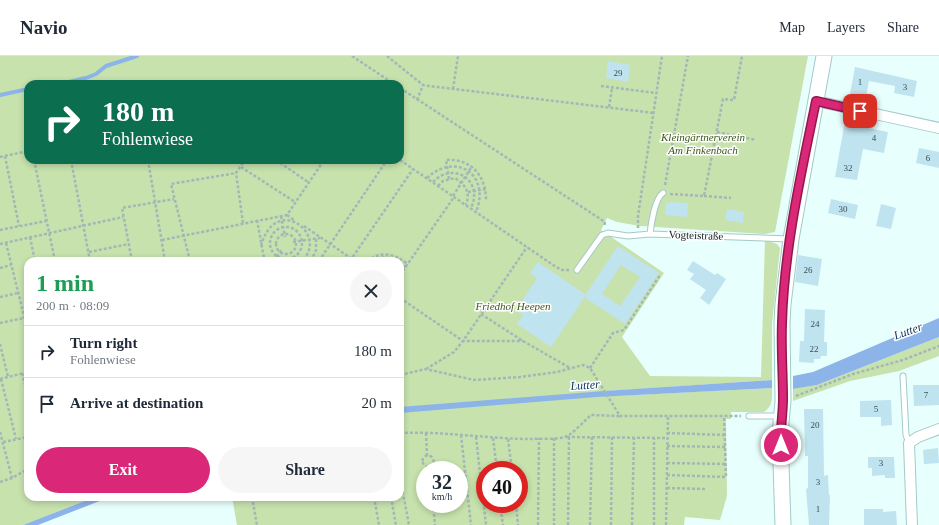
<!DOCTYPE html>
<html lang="en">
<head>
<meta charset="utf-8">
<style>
  :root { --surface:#fff; --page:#f6f6f7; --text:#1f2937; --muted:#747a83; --line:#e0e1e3; --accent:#db2777 }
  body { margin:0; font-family:"Times New Roman",serif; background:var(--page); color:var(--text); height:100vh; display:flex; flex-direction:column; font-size:15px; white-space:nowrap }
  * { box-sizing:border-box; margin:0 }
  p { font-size:13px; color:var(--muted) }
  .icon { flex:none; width:22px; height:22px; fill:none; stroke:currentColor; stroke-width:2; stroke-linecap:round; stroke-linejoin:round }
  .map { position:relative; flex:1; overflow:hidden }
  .side { position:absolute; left:24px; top:201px; width:380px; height:244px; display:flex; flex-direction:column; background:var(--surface); border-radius:12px; box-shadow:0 2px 6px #0003 }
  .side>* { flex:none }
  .guide { position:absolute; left:24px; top:24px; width:380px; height:84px; border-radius:12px; box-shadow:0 2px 6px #0003; background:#0b6e4f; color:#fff; overflow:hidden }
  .speed { position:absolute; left:416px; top:405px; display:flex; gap:8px; font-size:20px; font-weight:700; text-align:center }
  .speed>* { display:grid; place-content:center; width:52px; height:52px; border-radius:50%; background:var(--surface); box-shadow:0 2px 6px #0003; line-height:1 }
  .speed small { font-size:10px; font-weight:400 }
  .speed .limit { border:6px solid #d22; background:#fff; color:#111 }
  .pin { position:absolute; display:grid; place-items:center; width:34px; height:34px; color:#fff; margin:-17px; border-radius:8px; box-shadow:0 2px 6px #0006 }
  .me { position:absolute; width:44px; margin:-22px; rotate:0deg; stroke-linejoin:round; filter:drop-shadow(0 0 3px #0008) }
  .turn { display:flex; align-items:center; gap:14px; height:84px; padding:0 12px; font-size:18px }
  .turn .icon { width:52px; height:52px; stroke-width:2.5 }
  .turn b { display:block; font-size:28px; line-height:34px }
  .round { display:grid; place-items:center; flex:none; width:42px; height:42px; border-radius:21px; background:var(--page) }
  .overview { display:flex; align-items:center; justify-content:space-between; height:68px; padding:0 12px }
  h1 { font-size:24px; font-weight:700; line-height:30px; color:#1e9e55 }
  .primary-button { display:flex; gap:8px; margin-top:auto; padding:8px 12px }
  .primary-button a { flex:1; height:46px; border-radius:24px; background:var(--accent); color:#fff; font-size:16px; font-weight:700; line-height:46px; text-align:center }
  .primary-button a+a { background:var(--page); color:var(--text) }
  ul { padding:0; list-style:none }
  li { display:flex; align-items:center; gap:12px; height:52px; padding:0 12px; border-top:1px solid var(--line) }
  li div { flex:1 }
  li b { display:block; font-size:15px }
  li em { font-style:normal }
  header { display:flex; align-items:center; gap:24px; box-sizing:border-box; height:56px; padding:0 20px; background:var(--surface); border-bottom:1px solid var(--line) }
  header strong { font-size:19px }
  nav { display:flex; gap:22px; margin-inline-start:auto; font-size:14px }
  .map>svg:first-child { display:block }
  .green { fill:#c7e2ad; fill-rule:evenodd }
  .water { fill:#8db4e8 }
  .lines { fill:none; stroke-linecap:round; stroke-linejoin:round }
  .stream { stroke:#8db4e8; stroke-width:4 }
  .building { fill:#c0e3f0; fill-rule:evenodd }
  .lane-casing { stroke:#a3cac8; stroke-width:7 }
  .street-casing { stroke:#a3cac8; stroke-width:12 }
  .secondary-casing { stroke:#a3cac8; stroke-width:17 }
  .path { stroke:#a3b8b6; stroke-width:2.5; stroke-dasharray:3 2; stroke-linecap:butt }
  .lane { stroke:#fff; stroke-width:5 }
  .street { stroke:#fff; stroke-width:10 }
  .secondary { stroke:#fff; stroke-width:15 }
  .route-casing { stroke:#8e194d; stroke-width:10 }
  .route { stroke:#db2777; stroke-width:7 }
  .labels { text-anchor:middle; stroke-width:3; stroke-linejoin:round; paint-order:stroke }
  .number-label { font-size:9px; fill:#3b4e52 }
  .park-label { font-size:11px; font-style:italic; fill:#3a5516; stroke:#fff }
  .street-label { font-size:11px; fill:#0f1d1d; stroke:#fff }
  .water-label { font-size:12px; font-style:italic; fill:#0e3665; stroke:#fff }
</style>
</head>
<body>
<header>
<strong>Navio</strong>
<nav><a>Map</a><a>Layers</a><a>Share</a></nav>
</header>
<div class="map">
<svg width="939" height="469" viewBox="0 0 939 469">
  <rect width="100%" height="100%" fill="#e7fffd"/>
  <path class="green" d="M 0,0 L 808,0 L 775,176 L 765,178 L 640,170 L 617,166 L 607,162 L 601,174 L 664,217 L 622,281 L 650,320 L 761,321 L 765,184 L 777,188 L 780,192 L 772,268 L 772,324 L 608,335 L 613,340 L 772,332 C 772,342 773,350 764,356 L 731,356 L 731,363 L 726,363 L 727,440 L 720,464 L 685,461 L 684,469 L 237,469 L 232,441 L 400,441 L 400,205 L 28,205 L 28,441 L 95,441 L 23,469 L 0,469 ZM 28,28 L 400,28 L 400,104 L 28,104 ZM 425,414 L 459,414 L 459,448 L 425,448 ZM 485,414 L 519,414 L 519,448 L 485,448 Z
    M 939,281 L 939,300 L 899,315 L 850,325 L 793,345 L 793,333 L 817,329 Z"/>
  <path class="water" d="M 939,262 L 939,281 L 817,329 L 793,333 L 793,320 L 813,316 Z
    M 772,324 L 772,332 L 597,341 L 400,357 L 400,351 L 604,335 Z
    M 95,441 L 110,441 L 38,469 L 23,469 Z"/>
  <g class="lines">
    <path class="stream" d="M 60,28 L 86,22 L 96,18 L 106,10 L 137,0
      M 0,39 L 28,33"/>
  </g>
  <path class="building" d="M 608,5 L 630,9 L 628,26 L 606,22 Z
    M 855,11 L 917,25 L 914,41 L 894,37 L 895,30 L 869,25 L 866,41 L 850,38 Z
    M 845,65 L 863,68 L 863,71 L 888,76 L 884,97 L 863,93 L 857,124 L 835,121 Z
    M 919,92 L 939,96 L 939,112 L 916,107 Z
    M 831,143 L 858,149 L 855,163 L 828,157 Z
    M 670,146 L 688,147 L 687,161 L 665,159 L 666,147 L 670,147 Z
    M 881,148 L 896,152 L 891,173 L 876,170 Z
    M 727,153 L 744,156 L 743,167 L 725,164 Z
    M 618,190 L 659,217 L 625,268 L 584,241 ZM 621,209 L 640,221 L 620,250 L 602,238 Z
    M 798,199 L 822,203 L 818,230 L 795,226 Z
    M 693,205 L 715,219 L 717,217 L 726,223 L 709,249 L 700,242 L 706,234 L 690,223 L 694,218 L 687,214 Z
    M 538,206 L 586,239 L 551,291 L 517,268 L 523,259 L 516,254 L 537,222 L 530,217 Z
    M 805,253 L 825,254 L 824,286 L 827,286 L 827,300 L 821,300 L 820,303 L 814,303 L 814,307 L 799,306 L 800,285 L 804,285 Z
    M 913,329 L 939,329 L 939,349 L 914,350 Z
    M 891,344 L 892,369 L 881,370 L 881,361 L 860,361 L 860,345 Z
    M 804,353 L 823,353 L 824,420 L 828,419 L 829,439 L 830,439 L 829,469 L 809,469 L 806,433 L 808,432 L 808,400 L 805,400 Z
    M 938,392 L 939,407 L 924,408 L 923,394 Z
    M 868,401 L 894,401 L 895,422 L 885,422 L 885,419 L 872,420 L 872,412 L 868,412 Z
    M 864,453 L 883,453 L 883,456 L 896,455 L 897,469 L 864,469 Z"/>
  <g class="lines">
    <defs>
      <path id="lane" d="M 650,178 C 651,168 655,142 663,137
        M 577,214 L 602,179 L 608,177 L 628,180 L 650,178 L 790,183
        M 903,320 L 906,379 L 909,387
        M 749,360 L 780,360"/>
      <path id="street" d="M 816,45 L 939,72
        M 912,469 L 909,387 L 918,381 L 939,373"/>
      <path id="secondary" d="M 783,469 L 780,377 L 783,345 L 782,267 L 783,248 L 791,183 L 824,0"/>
    </defs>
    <use href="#lane" class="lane-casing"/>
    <use href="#street" class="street-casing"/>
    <use href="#secondary" class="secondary-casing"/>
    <path class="path" d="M 352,0 L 394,28
      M 387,0 L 423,29 L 429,30 L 654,57
      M 601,30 L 656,37
      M 400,32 L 605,166 L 604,171
      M 453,33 L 458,0
      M 417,44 L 423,29
      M 609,51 L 612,32
      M 717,76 L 756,84
      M 5,100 L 19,170
      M 0,101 L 28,95
      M 34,104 L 55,205
      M 71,104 L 90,205
      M 148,104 L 165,205
      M 276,104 L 308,126
      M 400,104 L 556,211 L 562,214 L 569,214
      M 241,111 L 295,146
      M 427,122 C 456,95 491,119 476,156
      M 449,123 L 446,104 C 471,102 486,120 486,144
      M 433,126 C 453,105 484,124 471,152
      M 665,129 L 688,0
      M 438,130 L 443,125 L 455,122 C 465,129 471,136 466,149
      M 468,136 L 486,133
      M 670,138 L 704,140 L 723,43 L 734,44 L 742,0
      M 453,140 L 472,110
      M 704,140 L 731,142
      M 287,159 L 294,164
      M 281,160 L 285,181
      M 257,164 L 264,202
      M 243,167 L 236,117 L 245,104
      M 304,170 L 355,205
      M270 187a16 16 0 1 1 32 0a16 16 0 1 1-32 0Z
      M 638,172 L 638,160 L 662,0
      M 0,174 L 46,165
      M276 188a10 10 0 1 1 20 0a10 10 0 1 1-20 0Z
      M 30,181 L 35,205
      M 162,184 L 287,159 L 324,104
      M 293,186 L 320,182
      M 6,187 L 28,276
      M 0,188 L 123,161
      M 261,190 C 275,137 330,178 302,205
      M 89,196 L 129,188
      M 251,204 L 264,202 L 269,205
      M 132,205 L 122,152 L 174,143
      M 190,205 L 171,128 L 236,117
      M 274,205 L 282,193
      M 311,205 L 316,194 L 316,183
      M 319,205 L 387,104
      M 350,205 L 413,113
      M 367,205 C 383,194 393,198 408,208
      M 372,205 C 381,200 388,201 397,205
      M 382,205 L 387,205
      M 400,207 L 406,211
      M 400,211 L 404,213
      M 0,212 L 11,209
      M 400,219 L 454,141
      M 0,241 L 18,237
      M 400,242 L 463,285 L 523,285
      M 481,258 L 523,285 L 570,312
      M 0,267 L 24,262
      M 400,287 L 401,288 L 400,289
      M 0,288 L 8,321
      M 590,312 L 613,277 L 624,274 L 660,219
      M 426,313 L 454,296 L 463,285 L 527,191
      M 22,317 L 28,340
      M 400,319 L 426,313 L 474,324 L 520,321 L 557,316 L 583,309 L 590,312 L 620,360 L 741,360
      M 0,323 L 28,316
      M 1,323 L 16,383
      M 796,340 L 853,318 L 903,304 L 939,290
      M 0,376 L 12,422
      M 400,377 C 444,375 488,383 532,383 C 542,382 555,384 565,381 C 572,379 585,364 591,359 L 620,360
      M 426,377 L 427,400
      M 667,377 L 725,379
      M 461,379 L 471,469
      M 476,381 L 486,469
      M 567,381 L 667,382
      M 493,382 L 497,414
      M 554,382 L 554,469
      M 508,383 L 512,414
      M 3,386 L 28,381
      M 667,390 L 725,391
      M422.5 405a5.5 5.5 0 1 1 11 0a5.5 5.5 0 1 1-11 0Z
      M 667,407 L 725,408
      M 667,419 L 726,421 L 724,360
      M 400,421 L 409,469
      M 0,426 L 12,422 L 28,413
      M 425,426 C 419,431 419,439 425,443
      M 667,432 L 705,433
      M 252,441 L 257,469
      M 374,441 L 379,469
      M 391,441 L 396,469
      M 433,448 L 435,469
      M 500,448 L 503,469
      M 516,448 L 518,469
      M 538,469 L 539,382
      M 568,469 L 569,381
      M 590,469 L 592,381
      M 611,469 L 612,381
      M 632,469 L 634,382
      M 654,469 L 654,382
      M 666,469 L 668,360"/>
    <use href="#lane" class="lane"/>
    <use href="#street" class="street"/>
    <use href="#secondary" class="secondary"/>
  </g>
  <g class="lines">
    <defs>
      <path id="route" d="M 781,389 C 780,373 783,358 783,343 C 783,318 781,293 782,267 C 784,193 801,118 816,45 L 860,55"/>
    </defs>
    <use href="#route" class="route-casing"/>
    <use href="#route" class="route"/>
  </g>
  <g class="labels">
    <g class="number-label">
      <text x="618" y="20">29</text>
      <text x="860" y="29">1</text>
      <text x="905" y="34">3</text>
      <text x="874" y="85">4</text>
      <text x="928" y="105">6</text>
      <text x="848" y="115">32</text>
      <text x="843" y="156">30</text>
      <text x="808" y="217">26</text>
      <text x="815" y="271">24</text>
      <text x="814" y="296">22</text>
      <text x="926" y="342">7</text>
      <text x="876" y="356">5</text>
      <text x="815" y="372">20</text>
      <text x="881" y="410">3</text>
      <text x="818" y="429">3</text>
      <text x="818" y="456">1</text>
    </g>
    <g class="park-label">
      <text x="703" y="85">Kleingärtnerverein<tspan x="703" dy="13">Am Finkenbach</tspan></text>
      <text x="513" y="254">Friedhof Heepen</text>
    </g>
    <g class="street-label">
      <text transform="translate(696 179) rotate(2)" y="4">Vogteistraße</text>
    </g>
    <g class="water-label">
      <text transform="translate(908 275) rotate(-20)" y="4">Lutter</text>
      <text transform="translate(585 329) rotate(-4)" y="4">Lutter</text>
    </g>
  </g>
</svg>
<div class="speed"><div>32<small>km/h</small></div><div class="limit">40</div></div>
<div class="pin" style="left:860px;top:55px;background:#d93025"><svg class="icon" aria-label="arrive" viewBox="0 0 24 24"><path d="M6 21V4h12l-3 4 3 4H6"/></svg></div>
<svg class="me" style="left:781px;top:389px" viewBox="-20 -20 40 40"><circle r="17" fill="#db2777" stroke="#fff" stroke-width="3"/><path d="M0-11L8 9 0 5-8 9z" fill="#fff"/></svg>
<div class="guide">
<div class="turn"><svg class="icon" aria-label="right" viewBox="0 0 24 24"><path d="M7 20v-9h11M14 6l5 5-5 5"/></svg><div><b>180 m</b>Fohlenwiese</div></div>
</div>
<section class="side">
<div class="overview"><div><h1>1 min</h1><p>200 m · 08:09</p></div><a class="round"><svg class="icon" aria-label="close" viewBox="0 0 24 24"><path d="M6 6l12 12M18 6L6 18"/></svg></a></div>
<ul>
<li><svg class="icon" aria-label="right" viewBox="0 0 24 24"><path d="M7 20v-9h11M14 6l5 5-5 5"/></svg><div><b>Turn right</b><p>Fohlenwiese</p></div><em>180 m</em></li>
<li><svg class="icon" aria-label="arrive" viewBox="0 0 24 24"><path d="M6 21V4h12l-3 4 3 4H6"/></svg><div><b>Arrive at destination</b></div><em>20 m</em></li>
</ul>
<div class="primary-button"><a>Exit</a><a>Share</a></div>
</section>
</div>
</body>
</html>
